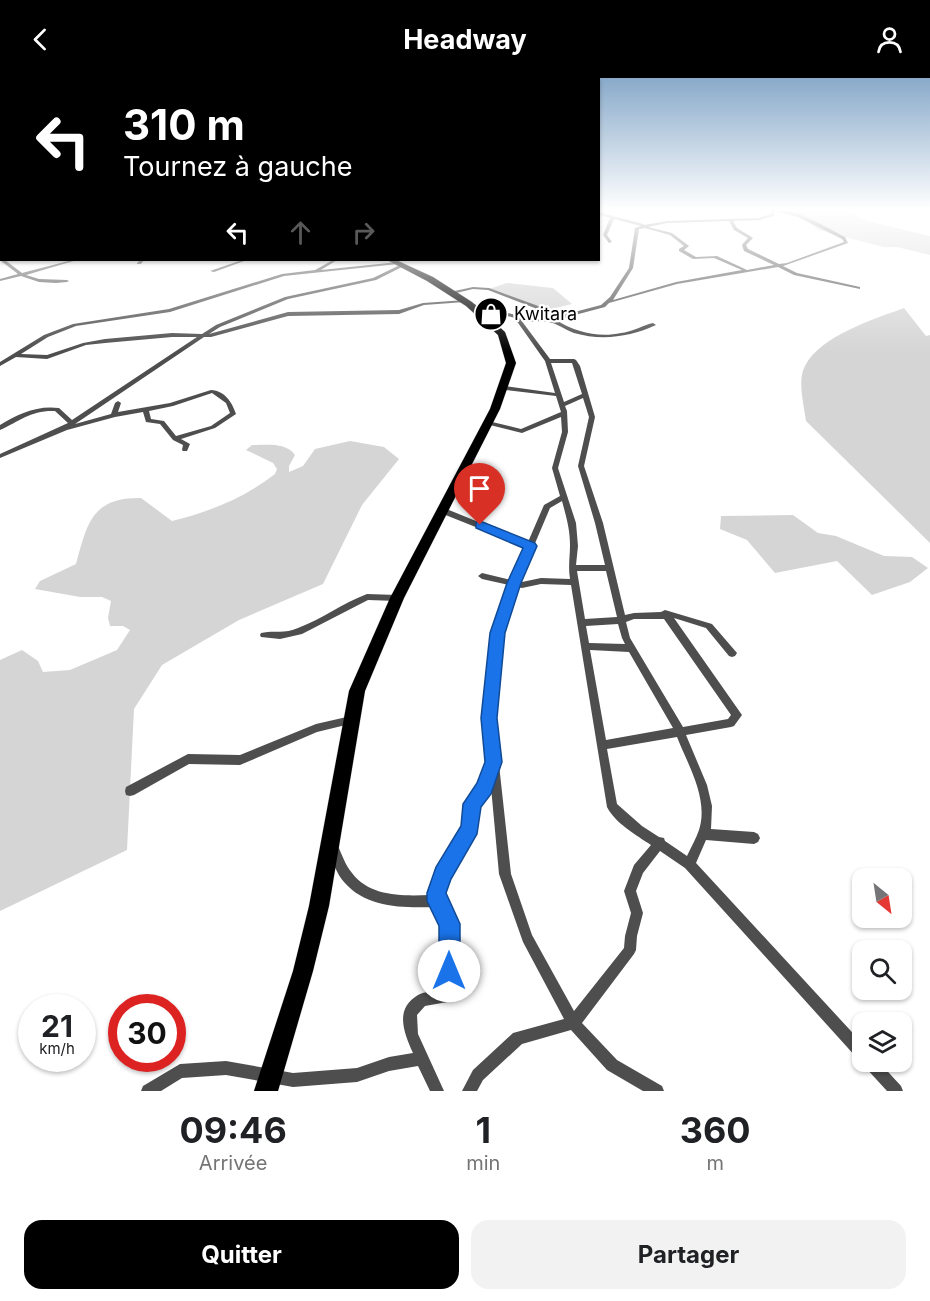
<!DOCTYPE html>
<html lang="fr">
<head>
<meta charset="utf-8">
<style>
  :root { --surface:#fff; --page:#f2f2f2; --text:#202124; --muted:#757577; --accent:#000 }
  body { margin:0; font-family:Inter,sans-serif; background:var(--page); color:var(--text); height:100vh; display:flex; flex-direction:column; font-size:22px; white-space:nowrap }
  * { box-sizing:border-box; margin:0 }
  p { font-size:20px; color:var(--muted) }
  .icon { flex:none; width:33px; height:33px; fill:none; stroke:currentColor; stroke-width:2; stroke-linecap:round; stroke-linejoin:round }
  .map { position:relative; height:1013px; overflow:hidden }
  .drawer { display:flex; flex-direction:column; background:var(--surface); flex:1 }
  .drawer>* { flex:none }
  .banner { position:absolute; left:0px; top:0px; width:600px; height:183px; box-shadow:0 2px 4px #0004; background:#000; color:#fff; overflow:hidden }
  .needle { width:39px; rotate:150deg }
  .tools { position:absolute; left:852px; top:790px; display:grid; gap:12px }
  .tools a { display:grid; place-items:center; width:60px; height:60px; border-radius:12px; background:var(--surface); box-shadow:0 2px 4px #0004; font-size:30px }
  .speed { position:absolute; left:18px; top:916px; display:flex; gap:12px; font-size:30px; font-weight:700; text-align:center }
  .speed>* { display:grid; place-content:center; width:78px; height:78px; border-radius:50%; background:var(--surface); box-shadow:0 2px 4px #0004; line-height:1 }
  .speed small { font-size:15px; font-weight:400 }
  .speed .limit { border:9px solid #d22; background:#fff; color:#111 }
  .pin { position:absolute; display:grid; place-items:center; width:51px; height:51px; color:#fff; margin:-62px -26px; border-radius:50% 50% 50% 0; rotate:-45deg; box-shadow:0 0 6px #0007 }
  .pin .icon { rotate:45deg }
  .me { position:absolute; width:66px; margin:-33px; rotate:0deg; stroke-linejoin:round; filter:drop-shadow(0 0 4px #0008) }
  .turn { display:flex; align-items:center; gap:21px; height:126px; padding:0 24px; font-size:27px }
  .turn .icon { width:78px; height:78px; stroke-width:2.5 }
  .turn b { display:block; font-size:42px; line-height:51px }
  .lanes { display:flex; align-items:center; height:57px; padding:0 24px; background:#0003; justify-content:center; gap:30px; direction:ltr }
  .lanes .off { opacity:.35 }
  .eta { display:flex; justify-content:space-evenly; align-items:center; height:102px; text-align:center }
  .eta b { font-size:36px; font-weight:700; line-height:42px }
  .action { display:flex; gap:12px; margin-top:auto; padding:12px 24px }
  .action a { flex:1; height:69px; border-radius:18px; background:var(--accent); color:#fff; font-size:24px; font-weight:700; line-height:69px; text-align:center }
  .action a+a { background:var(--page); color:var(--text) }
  header { display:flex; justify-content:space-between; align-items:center; height:78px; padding:0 24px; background:var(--accent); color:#fff; font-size:27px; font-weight:700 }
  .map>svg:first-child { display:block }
  .green { fill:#d5d5d5 }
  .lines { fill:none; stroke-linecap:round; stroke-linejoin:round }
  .trunk-casing { stroke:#dbdbdb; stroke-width:1 }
  .minor { fill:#4e4e4e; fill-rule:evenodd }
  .trunk { fill:#000; fill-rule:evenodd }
  .route { fill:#1a73e8; stroke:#114b97; stroke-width:1.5 }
  .labels { text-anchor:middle; stroke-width:4.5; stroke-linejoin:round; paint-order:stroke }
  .far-poi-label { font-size:18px; fill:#000; stroke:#fff; text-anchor:start }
</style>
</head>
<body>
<header><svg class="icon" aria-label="back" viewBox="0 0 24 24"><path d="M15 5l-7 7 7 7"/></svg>Headway<svg class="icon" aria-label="person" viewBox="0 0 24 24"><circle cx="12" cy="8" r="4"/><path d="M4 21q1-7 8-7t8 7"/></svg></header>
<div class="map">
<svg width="930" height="1013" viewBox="0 0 930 1013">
  <rect width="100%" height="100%" fill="#fff"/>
  <path class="green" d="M 793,132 L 843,132 L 871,144 L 930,158 L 930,177 L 897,169 L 884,169 L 818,152 Z
    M 507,205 L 553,210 L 572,226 L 547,232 L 489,211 Z
    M 904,230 L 926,258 L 930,257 L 930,465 L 806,343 C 804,327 797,302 805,288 C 820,258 874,241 904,230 Z
    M 350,363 L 384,369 L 399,381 L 362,427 L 323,506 L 239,542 L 162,587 L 134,631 L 127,772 L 0,833 L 0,582 L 22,572 L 38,583 L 43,594 L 70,592 L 117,572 L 130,552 L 123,548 L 110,548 L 108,540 L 111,523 L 102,519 L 80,519 L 35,511 L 40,503 L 76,486 C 87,447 91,419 141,420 L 172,443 C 209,434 244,420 275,396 L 277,391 L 273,385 L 246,372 L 252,367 C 265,367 287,364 295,377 L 289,388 L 289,394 L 303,388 L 315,371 Z
    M 793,437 L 818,455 L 836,458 L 884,478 L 912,479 L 928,490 L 910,504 L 872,517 L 837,483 L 775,495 L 747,462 L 720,451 L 721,438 Z"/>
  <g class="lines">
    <defs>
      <path id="trunk" d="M 387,182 L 396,182 L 433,199 L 472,224 L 505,254 L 516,285 L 500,331 L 404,520 L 365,613 L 329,828 L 313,893 L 278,1013 L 254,1013 L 293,893 L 309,828 L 349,613 L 390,520 L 490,331 L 506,285 L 498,257 L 466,228 L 427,203 Z"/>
    </defs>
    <use href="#trunk" class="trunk-casing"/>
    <path class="minor" d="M 771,132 C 797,130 823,148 845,159 L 848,165 L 783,188 L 797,195 L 860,209 L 860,211 L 794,197 L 778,189 L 677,206 L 609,225 L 605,229 L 556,242 C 575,254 599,260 621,255 C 631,254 640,249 649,246 L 653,245 L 656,247 C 630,259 602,263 574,255 C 566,252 556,245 549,244 C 538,242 533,245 521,242 L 550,281 L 574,281 L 576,282 L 580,288 L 595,339 L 584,388 L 603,445 L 625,537 L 634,535 L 661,534 L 665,532 L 712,546 L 737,575 L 735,578 L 732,579 L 729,578 L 706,550 L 674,540 L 742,637 L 734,648 L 731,649 L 686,657 L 707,707 L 712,728 L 711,751 L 754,754 L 758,756 L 760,760 L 758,764 L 754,766 L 706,762 L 696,785 L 862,965 L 862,982 L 857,980 L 685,790 L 660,773 L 643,795 L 636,813 L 643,835 L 637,858 L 636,872 L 634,876 L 582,945 L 617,982 L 662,1008 L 664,1013 L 643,1013 L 607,992 L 571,952 L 522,966 L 483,1002 L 477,1013 L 462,1013 L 473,992 L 513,955 L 564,941 L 523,864 L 499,796 L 491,709 L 489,714 L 477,728 L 476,750 L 448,799 L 442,815 L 443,822 L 455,847 L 455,918 L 453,923 L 425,928 L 417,937 L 418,956 L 444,1013 L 430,1013 L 418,988 L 389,993 L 357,1004 L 293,1009 L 226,997 L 182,1000 L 161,1013 L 141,1013 L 143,1008 L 180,986 L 226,983 L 293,995 L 357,990 L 389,979 L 413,975 C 404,955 394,931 418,917 C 425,913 434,914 442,912 L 443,848 L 434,829 C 403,830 366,830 344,804 C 336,795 332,781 327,770 L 329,766 L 333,764 L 337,766 C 342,776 345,787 352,795 C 370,819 403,818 430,817 L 439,792 L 465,749 L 467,726 L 481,707 L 488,684 L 484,641 L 494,555 L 509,507 L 482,501 L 478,498 L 482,495 L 511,502 L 526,469 L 438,434 L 437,432 L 438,430 L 444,430 L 528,464 L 544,427 L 560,418 L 552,390 L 562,354 L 561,339 L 522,355 L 486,346 L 485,345 L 488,343 L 521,351 L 561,334 L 556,318 L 505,312 L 502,310 L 505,308 L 555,315 L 545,283 L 516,242 L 518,241 L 467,226 L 469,225 L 532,241 L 558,239 L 488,212 L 473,211 L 452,216 L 450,216 L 450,214 L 473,209 L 489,210 L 563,237 L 601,227 L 610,219 L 629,190 L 635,150 L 641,148 L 614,141 L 607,157 L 612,164 L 609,165 L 603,157 L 610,140 L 598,136 L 598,134 L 643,146 L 644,147 L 667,143 L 759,140 L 771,136 ZM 775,133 L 798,139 L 842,161 L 844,164 L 787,185 L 779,186 L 748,171 L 746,167 L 753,160 L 737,150 L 733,143 L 759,142 L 774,138 ZM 729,143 L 734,152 L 748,160 L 742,167 L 744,173 L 774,187 L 747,192 L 717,178 L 696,179 L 684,172 L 689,168 L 672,155 L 648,149 L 667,145 ZM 645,150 L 670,157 L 684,168 L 679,171 L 679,173 L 693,181 L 714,180 L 742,192 L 676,204 L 613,222 L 633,190 L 639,151 ZM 551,285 L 572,285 L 582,316 L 564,324 ZM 583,320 L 589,339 L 578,388 L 595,445 L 605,487 L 576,487 L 578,468 L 576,445 L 558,390 L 568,354 L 567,333 L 565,328 ZM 562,423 C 566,438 570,451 570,467 C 570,478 568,489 570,501 L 541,500 L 522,504 L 519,503 L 550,430 ZM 577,493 L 606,493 L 617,539 L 585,541 ZM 541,506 L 571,507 L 607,729 C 615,745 636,757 651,767 L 634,787 L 624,813 L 631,835 L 625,858 L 624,870 L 574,933 L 532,857 L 511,796 L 494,641 L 502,555 L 517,509 L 522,510 ZM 634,541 L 664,541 L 731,637 L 728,641 L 683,649 L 630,560 L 626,544 ZM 618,546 L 622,560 L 625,566 L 589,565 L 586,548 ZM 590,572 L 629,574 L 673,650 L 606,662 ZM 677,659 C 688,687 709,721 699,752 C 696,761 691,769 687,778 L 665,763 L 664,760 L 659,759 L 642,748 L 617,726 L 607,671 Z
      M 1,181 L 5,182 L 22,195 L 72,182 L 77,182 L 26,197 L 39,201 L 67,202 L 69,203 L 67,204 L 56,205 L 39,204 L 21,198 L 0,203 L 0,201 L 18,196 L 1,183 Z
      M 140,182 L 144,182 L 141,186 L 137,186 L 137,185 Z
      M 242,182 L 247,182 L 214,194 L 210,193 Z
      M 280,182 L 325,182 L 323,183 L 282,183 Z
      M 333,182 L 337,182 L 321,192 L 398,184 L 400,185 L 398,186 L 284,198 L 170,234 L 76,248 L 48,259 L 21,276 L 47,277 L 83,265 L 105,261 L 172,255 L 202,256 L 216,247 L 285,219 L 373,200 L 402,186 L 404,186 L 404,188 L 376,202 L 288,221 L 220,249 L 209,256 L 288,234 L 399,232 L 423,225 L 465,222 L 467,223 L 465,224 L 424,227 L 399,236 L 288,238 L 211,259 L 204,259 L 75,346 L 111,336 L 115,325 L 118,323 L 121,325 L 118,334 L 170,325 L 211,312 C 225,313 232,324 236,336 L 215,350 L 181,361 L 190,366 L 187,373 L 183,373 L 182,372 L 183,367 L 173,362 L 160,346 L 146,344 L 143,334 L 115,339 L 67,352 L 0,380 L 0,376 L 68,345 L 55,333 C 31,332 20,343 0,352 L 0,347 C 18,336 37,327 59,330 L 72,342 L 197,259 L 172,259 L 105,265 L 86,267 L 47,281 L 16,279 L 0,288 L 0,284 L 44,257 L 73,246 L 169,231 L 282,196 L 315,192 ZM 212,315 L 226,325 L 230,335 L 211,348 L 176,358 L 164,343 L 151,341 L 149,333 L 173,328 Z
      M 367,516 L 397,517 L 400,518 L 401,520 L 400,522 L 397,523 L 368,522 L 302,556 L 280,561 L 261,559 L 260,557 L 261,555 C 274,552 285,556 298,550 C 322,541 343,525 367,516 Z
      M 351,638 L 354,639 L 356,642 L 354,645 L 317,654 L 240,687 L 189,686 L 134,717 L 130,718 L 126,717 L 125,713 L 126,709 L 188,676 L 240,677 L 316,646 Z
      M 863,984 L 879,984 L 901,1008 L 903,1013 L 887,1013 L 865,989 Z"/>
    <use href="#trunk" class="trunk"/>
  </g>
  <linearGradient id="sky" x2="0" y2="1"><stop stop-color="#89aaca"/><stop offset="0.48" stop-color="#fff"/><stop offset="1" stop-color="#fff" stop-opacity="0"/></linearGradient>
  <rect width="930" height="274" fill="url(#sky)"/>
  <path class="route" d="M 480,443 L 535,465 L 537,468 L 521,505 L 505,555 L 497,640 L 502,684 L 491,716 L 481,729 L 477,756 L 451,801 L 446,815 L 460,846 L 460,893 L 457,900 L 449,903 L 442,900 L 439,893 L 439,848 L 427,823 L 427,815 L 436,789 L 461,748 L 463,726 L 477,705 L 485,684 L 481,640 L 490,555 L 507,505 L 523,470 L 476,450 L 476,444 Z"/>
  <defs>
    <symbol id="shop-disc" viewBox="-11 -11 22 22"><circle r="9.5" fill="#000" stroke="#fff"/><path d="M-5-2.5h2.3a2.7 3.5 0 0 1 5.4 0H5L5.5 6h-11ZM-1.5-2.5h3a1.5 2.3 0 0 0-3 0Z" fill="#fff"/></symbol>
  </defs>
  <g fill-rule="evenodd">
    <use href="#shop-disc" x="472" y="217" width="38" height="38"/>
  </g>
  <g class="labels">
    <g class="far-poi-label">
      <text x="514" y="242">Kwitara</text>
    </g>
  </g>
</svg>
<div class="tools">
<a><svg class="needle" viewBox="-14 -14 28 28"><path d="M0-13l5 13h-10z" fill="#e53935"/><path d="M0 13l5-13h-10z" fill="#757577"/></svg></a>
<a><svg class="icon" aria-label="search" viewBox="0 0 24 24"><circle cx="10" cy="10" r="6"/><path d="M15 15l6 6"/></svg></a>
<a><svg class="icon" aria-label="layers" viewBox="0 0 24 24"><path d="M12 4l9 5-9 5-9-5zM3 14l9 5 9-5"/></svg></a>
</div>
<div class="speed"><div>21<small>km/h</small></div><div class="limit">30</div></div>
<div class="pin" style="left:480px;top:447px;background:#d93025"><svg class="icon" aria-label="arrive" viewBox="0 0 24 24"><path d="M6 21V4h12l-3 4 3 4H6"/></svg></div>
<svg class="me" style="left:449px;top:893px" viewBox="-20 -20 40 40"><circle r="19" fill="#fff"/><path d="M0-13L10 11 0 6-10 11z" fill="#1a73e8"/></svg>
<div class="banner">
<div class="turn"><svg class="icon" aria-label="left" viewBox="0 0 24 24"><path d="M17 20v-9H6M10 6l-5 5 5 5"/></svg><div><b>310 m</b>Tournez à gauche</div></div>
<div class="lanes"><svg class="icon" aria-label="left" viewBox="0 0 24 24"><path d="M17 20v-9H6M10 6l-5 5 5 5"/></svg><svg class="icon off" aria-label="ahead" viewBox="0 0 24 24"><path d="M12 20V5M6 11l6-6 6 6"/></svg><svg class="icon off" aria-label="right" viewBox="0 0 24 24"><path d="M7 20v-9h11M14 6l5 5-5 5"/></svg></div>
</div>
</div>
<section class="drawer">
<div class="eta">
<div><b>09:46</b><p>Arrivée</p></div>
<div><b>1</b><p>min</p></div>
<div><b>360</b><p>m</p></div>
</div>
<div class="action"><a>Quitter</a><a>Partager</a></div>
</section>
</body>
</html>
